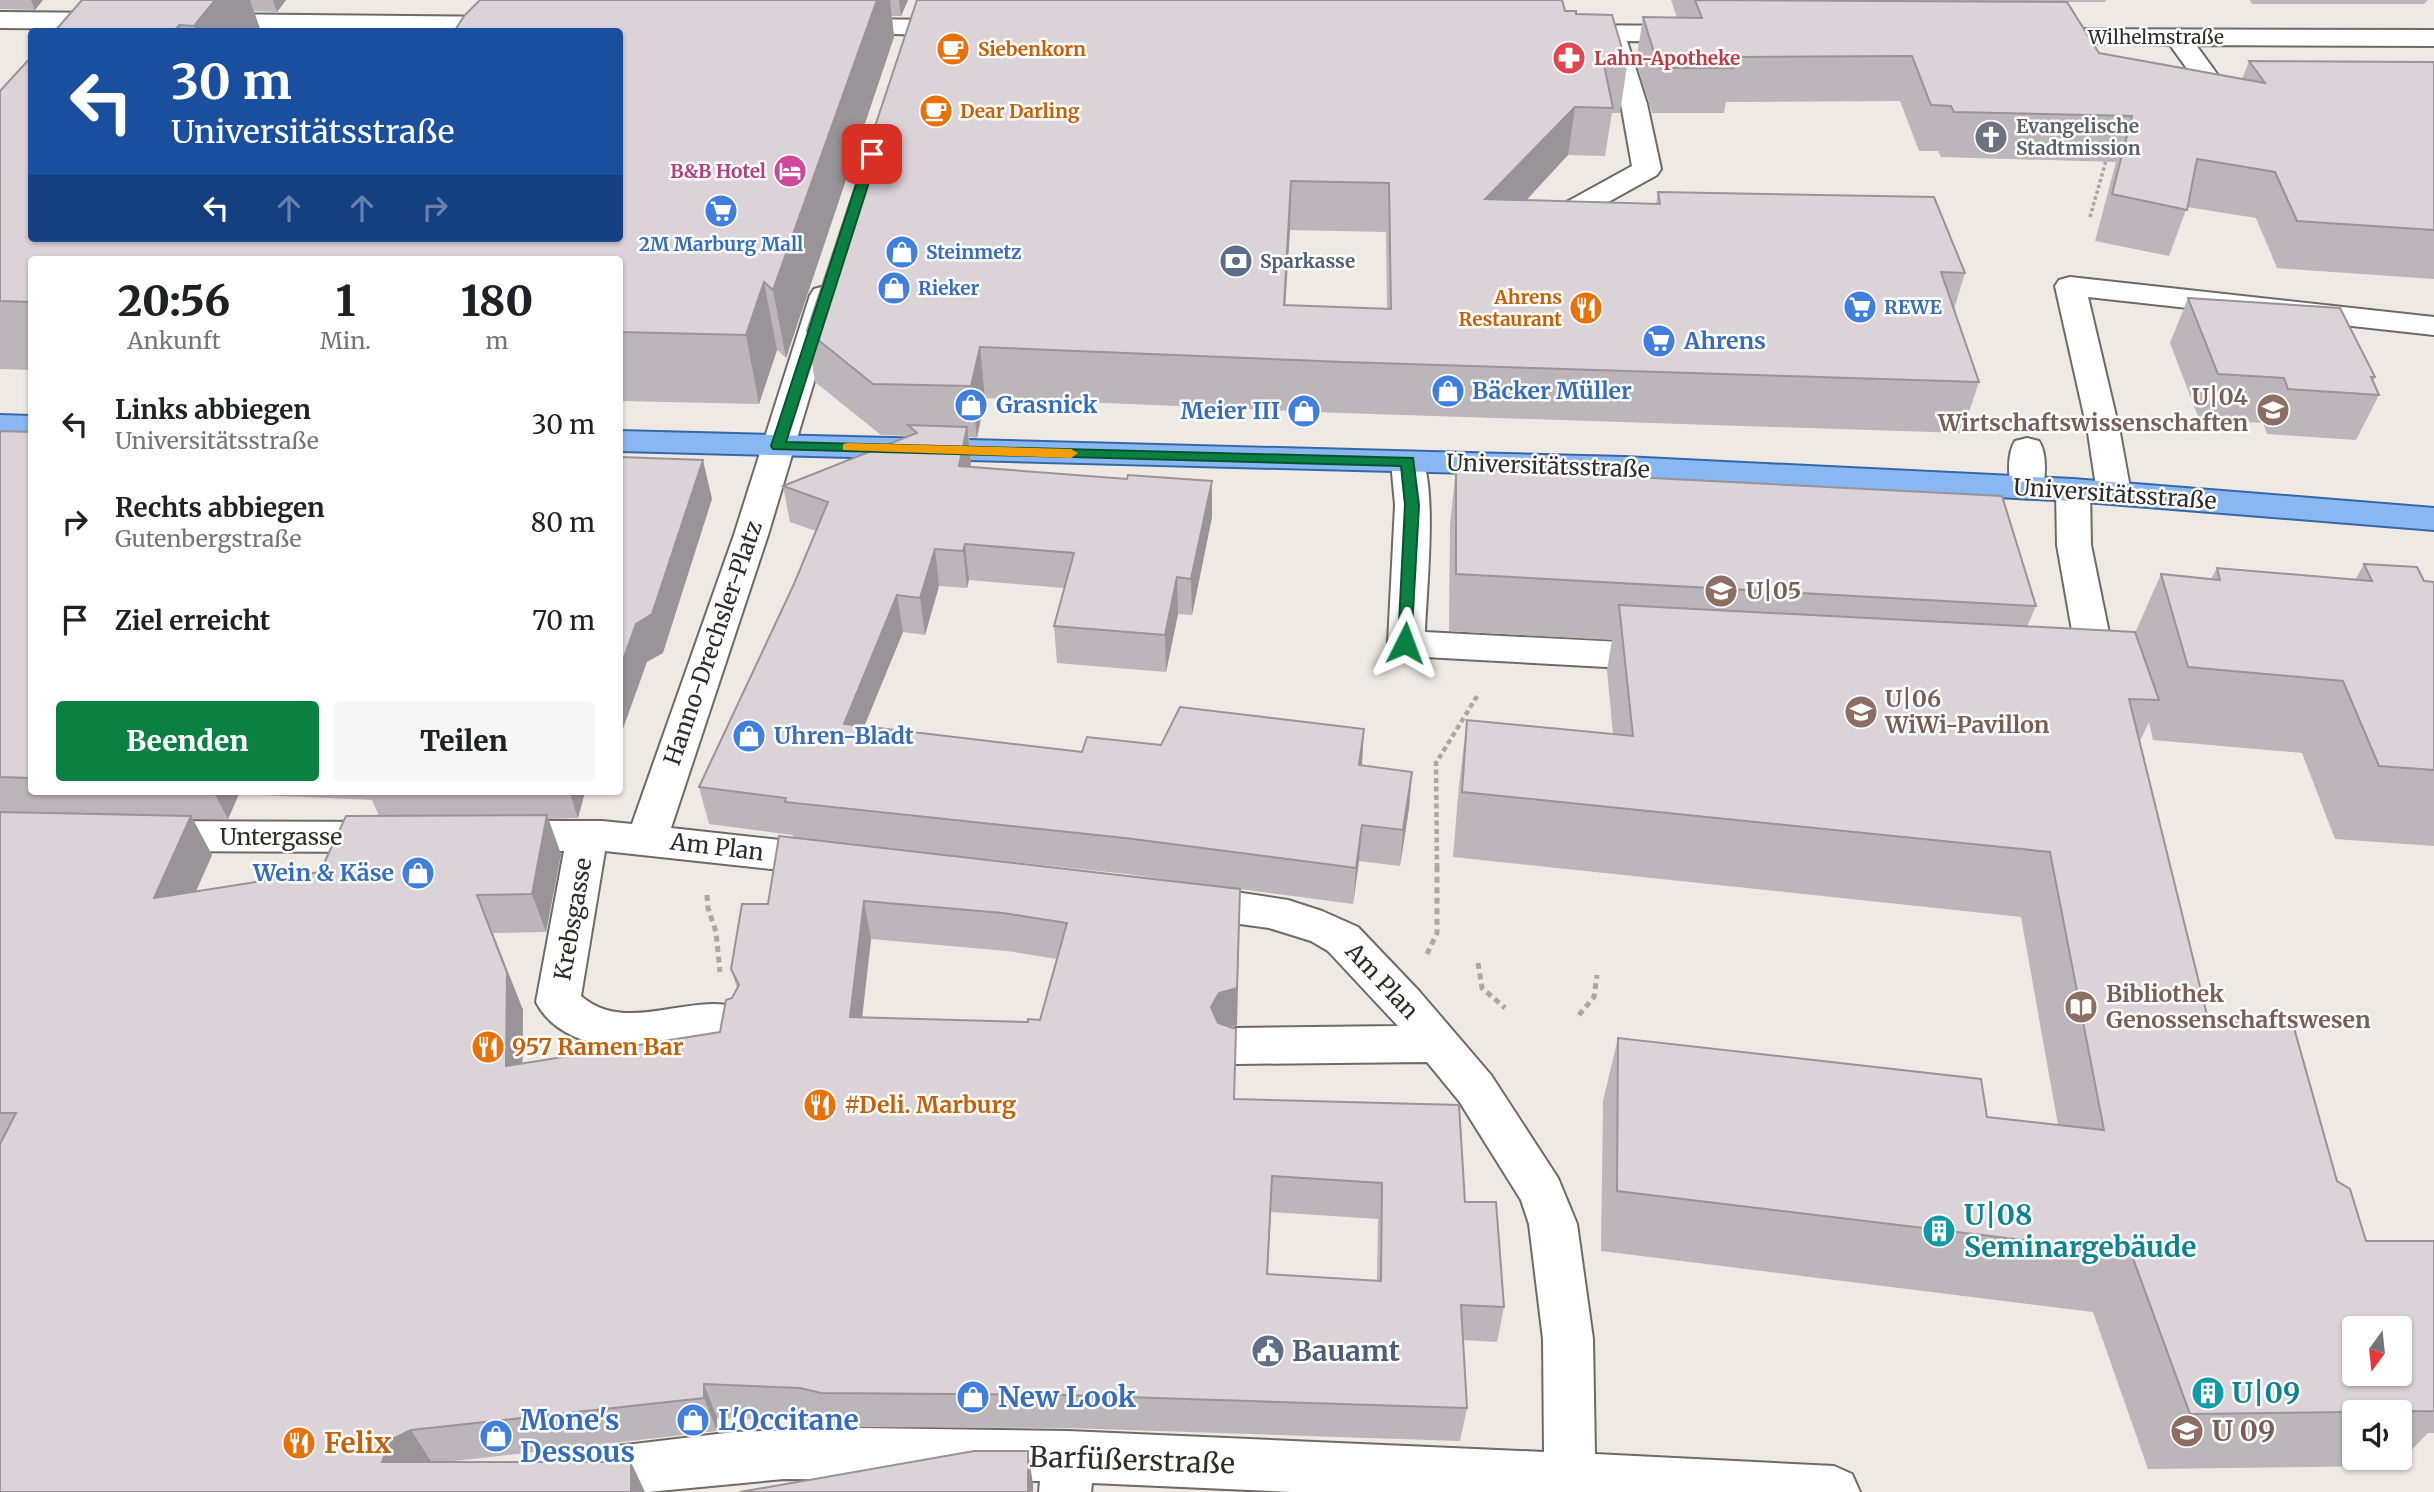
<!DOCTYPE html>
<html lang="de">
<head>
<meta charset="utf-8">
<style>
  :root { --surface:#fff; --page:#f6f6f6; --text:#202124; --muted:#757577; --accent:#0b8043 }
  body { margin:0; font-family:Merriweather,serif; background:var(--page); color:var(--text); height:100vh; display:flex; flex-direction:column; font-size:26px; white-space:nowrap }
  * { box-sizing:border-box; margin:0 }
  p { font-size:23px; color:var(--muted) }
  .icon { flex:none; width:38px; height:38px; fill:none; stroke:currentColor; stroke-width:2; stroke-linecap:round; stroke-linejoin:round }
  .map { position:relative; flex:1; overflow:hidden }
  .sheet { position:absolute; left:28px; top:256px; width:595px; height:539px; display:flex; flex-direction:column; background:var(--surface); border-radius:7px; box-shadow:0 2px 5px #0004 }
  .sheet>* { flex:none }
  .top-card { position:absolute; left:28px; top:28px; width:595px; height:214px; border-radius:7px; box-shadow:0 2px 5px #0004; background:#1a4fa0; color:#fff; overflow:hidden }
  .needle { width:46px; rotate:195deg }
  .tools { position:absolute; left:2342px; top:1316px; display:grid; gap:14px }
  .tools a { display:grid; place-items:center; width:70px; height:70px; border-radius:7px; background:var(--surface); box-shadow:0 2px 5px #0004; font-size:35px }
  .pin { position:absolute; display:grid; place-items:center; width:60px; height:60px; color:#fff; margin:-30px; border-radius:14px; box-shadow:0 4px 10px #0006 }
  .me { position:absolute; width:77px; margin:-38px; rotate:3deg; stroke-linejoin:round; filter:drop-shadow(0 0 5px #0008) }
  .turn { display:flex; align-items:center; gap:24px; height:147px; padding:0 28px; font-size:32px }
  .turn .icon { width:91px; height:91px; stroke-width:2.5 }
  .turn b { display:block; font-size:49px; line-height:60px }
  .lanes { display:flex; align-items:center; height:66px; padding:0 28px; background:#0003; justify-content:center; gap:35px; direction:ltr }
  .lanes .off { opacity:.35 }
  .eta { display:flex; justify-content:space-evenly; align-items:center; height:119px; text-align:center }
  .eta b { font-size:42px; font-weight:800; line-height:49px }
  .button { display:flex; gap:14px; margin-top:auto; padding:14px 28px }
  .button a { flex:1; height:80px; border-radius:7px; background:var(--accent); color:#fff; font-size:28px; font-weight:800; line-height:80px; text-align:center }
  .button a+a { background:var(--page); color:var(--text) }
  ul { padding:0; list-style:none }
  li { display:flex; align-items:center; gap:21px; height:98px; padding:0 28px }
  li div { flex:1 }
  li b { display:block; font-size:26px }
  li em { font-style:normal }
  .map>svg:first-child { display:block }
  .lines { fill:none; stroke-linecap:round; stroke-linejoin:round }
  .minor-casing { stroke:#6f6a64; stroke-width:4 }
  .major-casing { stroke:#3668a7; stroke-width:4 }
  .path-far2 { stroke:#aba7a2; stroke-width:3.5; stroke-dasharray:3.5 2.5; stroke-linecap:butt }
  .path-far1 { stroke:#aba7a2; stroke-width:4.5; stroke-dasharray:5 3.5; stroke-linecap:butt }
  .path { stroke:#aba7a2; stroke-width:5; stroke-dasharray:6 4.5; stroke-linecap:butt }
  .minor { fill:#fff; fill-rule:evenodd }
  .major { fill:#88b7f2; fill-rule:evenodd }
  .wall { fill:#bcb5ba; fill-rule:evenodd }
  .shaded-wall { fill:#999497 }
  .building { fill:#dbd3d8; stroke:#999497; stroke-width:2; fill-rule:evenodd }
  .route { fill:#0b8043; stroke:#07532c; stroke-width:2 }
  .slow { fill:#f59e0b }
  .labels { text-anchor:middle; stroke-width:5; stroke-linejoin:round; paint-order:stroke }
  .far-street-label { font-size:19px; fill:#2f2d2a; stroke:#fff }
  .far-food-label { font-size:19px; font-weight:bold; fill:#c56008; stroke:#fff; text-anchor:start }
  .far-health-label { font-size:19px; font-weight:bold; fill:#be3a42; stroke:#fff; text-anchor:start }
  .far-worship-label { font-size:19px; font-weight:bold; fill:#5b616d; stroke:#fff; text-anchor:start }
  .far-hotel-label { font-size:19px; font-weight:bold; fill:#b23c85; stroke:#fff; text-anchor:end }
  .far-shop-label { font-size:19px; font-weight:bold; fill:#366cbe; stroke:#fff; text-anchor:start }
  .far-service-label { font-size:19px; font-weight:bold; fill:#4e5e75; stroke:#fff; text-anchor:start }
  .shop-label { font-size:23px; font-weight:bold; fill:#366cbe; stroke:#fff; text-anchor:start }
  .education-label { font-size:23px; font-weight:bold; fill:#785e54; stroke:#fff; text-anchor:start }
  .street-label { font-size:23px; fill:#2f2d2a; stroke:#fff }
  .food-label { font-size:23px; font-weight:bold; fill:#c56008; stroke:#fff; text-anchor:start }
  .near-culture-label { font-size:28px; font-weight:bold; fill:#0d838f; stroke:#fff; text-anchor:start }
  .near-service-label { font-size:28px; font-weight:bold; fill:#4e5e75; stroke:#fff; text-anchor:start }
  .near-shop-label { font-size:28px; font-weight:bold; fill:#366cbe; stroke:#fff; text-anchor:start }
  .near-education-label { font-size:28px; font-weight:bold; fill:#785e54; stroke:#fff; text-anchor:start }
  .near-food-label { font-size:28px; font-weight:bold; fill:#c56008; stroke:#fff; text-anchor:start }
  .near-street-label { font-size:28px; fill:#2f2d2a; stroke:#fff }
</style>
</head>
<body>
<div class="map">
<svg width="2434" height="1492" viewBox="0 0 2434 1492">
  <rect width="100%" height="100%" fill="#eee9e2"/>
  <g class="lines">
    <defs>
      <path id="minor" d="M 0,12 L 115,13 L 124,16 L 128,21 L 124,26 L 115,29 L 0,28 Z
        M 207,14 L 510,17 L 519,20 L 523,25 L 514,32 L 198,27 L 194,22 L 198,17 Z
        M 840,19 L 958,20 L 967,23 L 971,28 L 967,33 L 958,36 L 831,32 L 827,27 L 831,22 Z
        M 1565,25 L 1693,26 L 1702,29 L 1706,34 L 1702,39 L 1693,42 L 1627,41 L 1647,104 L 1661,169 L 1657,175 L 1583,216 L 1573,219 L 1563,216 L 1559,210 L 1563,204 L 1632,166 L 1621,104 L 1601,41 L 1556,38 L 1552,33 L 1556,28 Z
        M 2037,29 L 2434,30 L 2434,46 L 2196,45 L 2233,96 L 2229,102 L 2220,104 L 2211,102 L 2170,45 L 2028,42 L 2024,37 L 2028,32 Z
        M 2070,277 L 2434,317 L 2434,335 L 2088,297 L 2120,433 L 2131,493 L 2126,501 L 2114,504 L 2102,501 L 2097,493 L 2088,433 L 2055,286 L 2059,280 Z
        M 825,286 L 836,289 L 840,295 L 768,535 L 671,828 L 826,845 L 840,849 L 846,860 L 840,871 L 826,875 L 605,851 L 581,996 C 627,1036 690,991 740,1008 L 747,1021 L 740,1034 C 685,1052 568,1065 536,1002 L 564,851 L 503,851 L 489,847 L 483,836 L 489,825 L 503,821 L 602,821 L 632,824 L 734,535 L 810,295 L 814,289 Z
        M 2027,438 L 2039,441 C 2047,453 2047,482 2039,495 L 2027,498 L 2015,495 C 2007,482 2007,453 2015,441 Z
        M 1408,452 L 1420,455 C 1438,482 1426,595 1425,632 L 1661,644 L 1674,648 L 1679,657 L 1674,666 L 1661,670 L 1406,656 L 1393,652 L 1388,643 L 1395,505 L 1391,462 L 1396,455 Z
        M 2073,479 L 2085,482 L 2090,490 L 2091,545 L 2119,682 L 2113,691 L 2100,695 L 2087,691 L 2081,682 L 2057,545 L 2056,490 L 2061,482 Z
        M 149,821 L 390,822 L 404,826 L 410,837 L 404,848 L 390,852 L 149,851 L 135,847 L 129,836 L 135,825 Z
        M 1189,885 L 1288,900 L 1322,911 L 1358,927 L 1419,991 L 1491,1075 L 1558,1178 L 1577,1224 L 1593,1339 L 1595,1454 L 1834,1466 L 1852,1474 L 1860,1492 L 1292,1492 L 1092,1483 L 1091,1492 L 1039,1492 L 1040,1481 L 784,1479 L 648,1492 L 565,1492 L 558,1475 L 566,1457 L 584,1450 L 734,1432 L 860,1428 L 1068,1431 L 1544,1452 L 1543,1339 L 1529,1224 L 1521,1200 L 1459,1101 L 1427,1062 L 1236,1064 L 1220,1059 L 1214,1046 L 1220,1033 L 1236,1028 L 1398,1026 L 1328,951 L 1311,941 L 1269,928 L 1189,917 L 1174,912 L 1168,901 L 1174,890 Z"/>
      <path id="major" d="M 0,415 L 32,416 L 32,436 L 0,435 Z
        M 620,431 L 1624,457 L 2073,479 L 2434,508 L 2434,530 L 2073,501 L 1624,477 L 620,451 Z"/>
    </defs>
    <use href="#minor" class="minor-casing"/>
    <use href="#major" class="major-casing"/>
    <path class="path-far2" d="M 2090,217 L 2107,157"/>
    <path class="path-far1" d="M 1437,868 L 1436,763 L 1479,693"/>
    <path class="path" d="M 707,895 L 708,908 L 716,932 L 720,972
      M 1427,954 L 1437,933 L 1437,866
      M 1478,963 L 1482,988 L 1505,1008
      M 1579,1015 L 1594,997 L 1597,975"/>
    <use href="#minor" class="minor"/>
    <use href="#major" class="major"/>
  </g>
  <path class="wall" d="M 0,0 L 43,0 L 35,10 L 2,9 L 0,9 Z
    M 82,0 L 286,0 L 277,12 L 254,11 L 261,32 L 54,32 Z
    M 480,0 L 908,0 L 901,16 L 892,16 L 894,37 L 786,358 L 777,350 L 759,404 L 620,401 L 620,259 L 32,259 L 32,370 L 0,369 L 0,91 L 32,238 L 620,238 Z
    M 1671,0 L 2106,0 L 2105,2 L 2067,2 L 2099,53 L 2242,79 L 2249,61 L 2434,62 L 2434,279 L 2277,268 L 2256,218 L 2187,207 L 2169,256 L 2095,241 L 2116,162 L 1941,157 L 1938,151 L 1919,151 L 1900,101 L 1726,102 L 1724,113 L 1652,113 L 1636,62 L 1643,17 L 1677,18 Z
    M 2250,0 L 2428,0 L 2424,4 L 2252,4 Z
    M 1565,11 L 1576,14 L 1627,65 L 1620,113 L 1612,113 L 1605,156 L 1568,155 L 1526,201 L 1656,204 L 1658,192 L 1965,273 L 1954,309 L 1979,382 L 1962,433 L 1342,413 L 985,398 L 977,438 L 969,437 L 971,463 L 971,467 L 1127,479 L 1212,481 L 1212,517 L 1192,615 L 1178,614 L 1166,672 L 1057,663 L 1054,626 L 1064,588 L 969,580 L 967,588 L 939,586 L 925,635 L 903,632 L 864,726 L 1082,752 L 1161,745 L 1362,766 L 1412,772 L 1409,808 L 1400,866 L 1359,861 L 1353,904 L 1240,889 L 1237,1025 L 1230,1027 L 1235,1099 L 1465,1202 L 1504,1307 L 1497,1342 L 1463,1340 L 1467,1408 L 1460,1441 L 1068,1428 L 832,1427 L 811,1421 L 717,1418 L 717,1431 L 446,1462 L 0,1492 L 0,431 L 32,432 L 32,791 L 586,791 L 585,792 L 578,818 L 548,819 L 561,854 L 546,932 L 493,933 L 523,1010 L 522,1063 L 720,1032 L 732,998 L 737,988 L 731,969 L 768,904 L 793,837 L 793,835 L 709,824 L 699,787 L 794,584 L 816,531 L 790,522 L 783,486 L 909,436 L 881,435 L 815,382 L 807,331 ZM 1290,230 L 1386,232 L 1387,309 L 1285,305 ZM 239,794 L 372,800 L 379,816 L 320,872 L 196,891 L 212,855 L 193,819 L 228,819 ZM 946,855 L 1127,874 L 1206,885 ZM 871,939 L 1007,951 L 1057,959 L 1040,1020 L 1028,1022 L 862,1017 ZM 1271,1212 L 1378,1219 L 1377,1281 L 1268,1274 Z
    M 2188,298 L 2375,377 L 2373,382 L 2379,395 L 2356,440 L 2267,434 L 2263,423 L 2199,419 L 2170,343 Z
    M 1456,468 L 2036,606 L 2027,627 L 2135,633 L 2161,574 L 2211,579 L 2217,568 L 2355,580 L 2364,564 L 2424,581 L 2434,582 L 2434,846 L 2335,839 L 2302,753 L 2153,740 L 2149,722 L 2140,741 L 2208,1019 L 2337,1181 L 2366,1241 L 2434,1241 L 2434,1433 L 2428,1433 L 2396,1466 L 2148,1469 L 2093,1312 L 1601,1251 L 1603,1101 L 1618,1038 L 1987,1117 L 2058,1125 L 2021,917 L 1453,857 L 1459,785 L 1467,720 L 1613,734 L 1607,670 L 1612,640 L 1449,631 L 1450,525 ZM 2354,1412 L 2399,1412 L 2399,1458 L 2354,1458 Z"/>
  <path class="shaded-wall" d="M 31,0 L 43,0 L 35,10 Z
    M 215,0 L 250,0 L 261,32 L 197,32 L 194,26 Z
    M 273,0 L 286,0 L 277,12 Z
    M 877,0 L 890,0 L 894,37 L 786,358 L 773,290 Z
    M 899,0 L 908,0 L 901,16 Z
    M 179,25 L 181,32 L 174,32 Z
    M 1575,107 L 1568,155 L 1480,249 L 1485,199 Z
    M 1291,181 L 1290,230 L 1282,355 L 1284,305 Z
    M 764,282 L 777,350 L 759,404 L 746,335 Z
    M 980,347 L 985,398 L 977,438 L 971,386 Z
    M 967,427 L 971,463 L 963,502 L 959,466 Z
    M 703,460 L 712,499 L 663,653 L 647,662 L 620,737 L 620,668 L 636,624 Z
    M 1212,481 L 1212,517 L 1192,615 L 1191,579 Z
    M 965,544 L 969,580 L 967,588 L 963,551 Z
    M 935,549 L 939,586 L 925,635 L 920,598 Z
    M 1177,577 L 1178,614 L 1166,672 L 1165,635 Z
    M 897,595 L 903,632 L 850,761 L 844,724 Z
    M 1364,729 L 1362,765 L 1359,765 Z
    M 1412,772 L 1409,808 L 1400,866 L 1403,830 Z
    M 213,791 L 238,791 L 239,794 L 228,819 Z
    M 569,791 L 586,791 L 585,792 L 578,818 Z
    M 547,815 L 561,854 L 546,932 L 532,894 Z
    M 191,816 L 212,855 L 176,936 L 154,898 Z
    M 1362,825 L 1359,861 L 1353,904 L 1356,868 Z
    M 1240,889 L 1237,1025 L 1219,1030 L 1211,1007 Z
    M 477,895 L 523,1010 L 522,1103 L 506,1066 Z
    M 864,901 L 871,939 L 858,1054 L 850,1017 Z
    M 704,1384 L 717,1418 L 717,1431 L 704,1398 Z
    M 411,1430 L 432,1463 L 382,1462 L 390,1440 Z
    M 1028,1451 L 1033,1484 L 1033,1492 L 1028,1492 Z
    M 631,1462 L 645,1492 L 631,1492 Z"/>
  <path class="building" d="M 82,0 L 215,0 L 194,26 L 179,25 L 174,32 L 54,32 Z
    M 480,0 L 877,0 L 773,290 L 764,282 L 746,335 L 620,332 L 620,259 L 32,259 L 32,302 L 0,301 L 0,91 L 32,56 L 32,238 L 620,238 L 620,32 L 454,32 L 464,16 Z
    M 917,0 L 1562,0 L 1565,11 L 1576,11 L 1576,14 L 1612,15 L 1627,65 L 1604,65 L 1613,108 L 1575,107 L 1485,199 L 1660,204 L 1658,192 L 1934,197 L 1965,273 L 1941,272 L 1979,382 L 1344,362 L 980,347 L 971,386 L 873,384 L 807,331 ZM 1291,181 L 1389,183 L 1391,309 L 1284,305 Z
    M 1695,0 L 2067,2 L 2099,53 L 2265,83 L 2249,61 L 2434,62 L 2434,230 L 2297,221 L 2275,172 L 2197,159 L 2187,210 L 2112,194 L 2132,116 L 1954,112 L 1951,106 L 1931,105 L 1912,56 L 1729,57 L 1733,68 L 1659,68 L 1643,17 L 1702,18 Z
    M 2188,298 L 2340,308 L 2375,377 L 2371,377 L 2379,395 L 2288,389 L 2284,378 L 2218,374 Z
    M 908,425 L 967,427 L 959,466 L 1127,479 L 1128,475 L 1212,481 L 1191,579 L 1177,577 L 1165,635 L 1054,626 L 1074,553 L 965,544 L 963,551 L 935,549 L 920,598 L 897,595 L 844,724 L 1082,752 L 1087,737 L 1161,745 L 1180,707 L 1364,729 L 1359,765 L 1412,772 L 1403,830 L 1362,825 L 1356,868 L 1125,838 L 785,802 L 786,798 L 699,787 L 794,584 L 828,502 L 783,486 L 917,433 Z
    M 0,431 L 32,432 L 32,778 L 0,777 Z
    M 620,457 L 703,460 L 652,614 L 636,624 L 620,668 Z
    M 1456,468 L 2002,496 L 2036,606 L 1456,574 Z
    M 2364,564 L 2417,567 L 2424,581 L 2434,582 L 2434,770 L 2379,766 L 2343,681 L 2188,667 L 2161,574 L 2220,580 L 2217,568 L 2372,581 Z
    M 1619,605 L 2135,632 L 2159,700 L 2129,699 L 2208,1019 L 2294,1028 L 2337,1181 L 2350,1189 L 2366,1241 L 2434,1241 L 2434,1411 L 2190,1414 L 2131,1253 L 1617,1191 L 1618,1038 L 1981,1079 L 1987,1117 L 2104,1130 L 2050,852 L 1462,792 L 1467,720 L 1633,736 ZM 2354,1328 L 2399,1328 L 2399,1374 L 2354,1374 Z
    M 0,812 L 191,816 L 154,898 L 320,872 L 346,816 L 547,815 L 532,894 L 477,895 L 507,973 L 506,1066 L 720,1032 L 726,1000 L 732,998 L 739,985 L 731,969 L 742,904 L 768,904 L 779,836 L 1240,889 L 1237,988 L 1219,993 L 1211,1007 L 1218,1023 L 1236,1029 L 1234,1099 L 1459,1105 L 1465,1202 L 1496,1202 L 1504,1307 L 1461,1305 L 1467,1408 L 1064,1395 L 821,1393 L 800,1388 L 704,1384 L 704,1398 L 411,1430 L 390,1440 L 382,1462 L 631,1462 L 631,1492 L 0,1492 L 0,1144 L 16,1113 L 0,1113 ZM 864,901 L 1003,913 L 1067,923 L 1040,1020 L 1028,1019 L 1028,1022 L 850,1017 ZM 1272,1176 L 1382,1183 L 1381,1281 L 1267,1274 Z
    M 974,1451 L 1028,1451 L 1028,1492 L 740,1492 Z"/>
  <path class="route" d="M 872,150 L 878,154 L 786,442 L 1413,458 L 1419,505 L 1411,647 L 1400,647 L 1398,643 L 1405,505 L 1401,466 L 773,449 L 771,446 L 866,154 Z"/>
  <path class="slow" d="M 848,443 L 1071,449 L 1078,453 L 1071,458 L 843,450 L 843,444 Z"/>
  <defs>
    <symbol id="cafe-disc" viewBox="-11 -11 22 22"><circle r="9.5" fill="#e8710a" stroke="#fff"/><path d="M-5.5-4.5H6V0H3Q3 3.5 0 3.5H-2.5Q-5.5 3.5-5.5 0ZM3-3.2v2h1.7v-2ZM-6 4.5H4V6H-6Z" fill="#fff"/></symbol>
    <symbol id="pharmacy-disc" viewBox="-11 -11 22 22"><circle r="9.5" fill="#e0444e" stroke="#fff"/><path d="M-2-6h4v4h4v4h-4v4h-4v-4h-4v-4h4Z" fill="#fff"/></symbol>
    <symbol id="church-disc" viewBox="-11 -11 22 22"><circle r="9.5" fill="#6b7280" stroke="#fff"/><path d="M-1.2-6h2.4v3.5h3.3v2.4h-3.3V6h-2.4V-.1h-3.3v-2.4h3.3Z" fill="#fff"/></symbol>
    <symbol id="hotel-disc" viewBox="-11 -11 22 22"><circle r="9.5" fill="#d1479c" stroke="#fff"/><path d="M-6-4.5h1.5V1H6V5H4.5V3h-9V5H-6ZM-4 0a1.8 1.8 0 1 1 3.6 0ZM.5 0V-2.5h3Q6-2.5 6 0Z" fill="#fff"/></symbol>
    <symbol id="supermarket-disc" viewBox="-11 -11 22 22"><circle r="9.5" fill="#3f7fe0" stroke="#fff"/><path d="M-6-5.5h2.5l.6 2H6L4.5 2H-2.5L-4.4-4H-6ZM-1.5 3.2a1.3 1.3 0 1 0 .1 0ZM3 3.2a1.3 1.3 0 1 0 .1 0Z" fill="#fff"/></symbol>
    <symbol id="shop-disc" viewBox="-11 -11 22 22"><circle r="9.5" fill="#3f7fe0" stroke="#fff"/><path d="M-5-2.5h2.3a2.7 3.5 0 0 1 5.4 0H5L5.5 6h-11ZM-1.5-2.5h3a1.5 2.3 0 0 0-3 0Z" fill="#fff"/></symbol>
    <symbol id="bank-disc" viewBox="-11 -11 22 22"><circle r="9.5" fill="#5c6f8a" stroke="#fff"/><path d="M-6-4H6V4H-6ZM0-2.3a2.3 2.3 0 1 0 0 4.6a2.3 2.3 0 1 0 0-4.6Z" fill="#fff"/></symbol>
    <symbol id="restaurant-disc" viewBox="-11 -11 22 22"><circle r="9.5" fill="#e8710a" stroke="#fff"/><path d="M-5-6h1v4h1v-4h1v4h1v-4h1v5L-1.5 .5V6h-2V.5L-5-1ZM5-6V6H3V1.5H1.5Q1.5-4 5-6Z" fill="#fff"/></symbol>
    <symbol id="university-disc" viewBox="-11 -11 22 22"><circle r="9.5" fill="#8d6e63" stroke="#fff"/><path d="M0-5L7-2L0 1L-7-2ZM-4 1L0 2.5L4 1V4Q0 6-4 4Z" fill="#fff"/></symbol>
    <symbol id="library-disc" viewBox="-11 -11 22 22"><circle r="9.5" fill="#8d6e63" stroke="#fff"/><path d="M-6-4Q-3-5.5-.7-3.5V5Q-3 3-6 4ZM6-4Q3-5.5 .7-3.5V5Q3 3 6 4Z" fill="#fff"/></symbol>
    <symbol id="building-disc" viewBox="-11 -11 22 22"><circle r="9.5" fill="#0f9aa8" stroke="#fff"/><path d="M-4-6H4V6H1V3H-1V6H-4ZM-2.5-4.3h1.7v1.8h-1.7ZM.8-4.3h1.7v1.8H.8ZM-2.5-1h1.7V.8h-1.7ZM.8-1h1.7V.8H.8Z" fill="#fff"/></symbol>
    <symbol id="civic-disc" viewBox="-11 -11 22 22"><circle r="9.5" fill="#5c6f8a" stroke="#fff"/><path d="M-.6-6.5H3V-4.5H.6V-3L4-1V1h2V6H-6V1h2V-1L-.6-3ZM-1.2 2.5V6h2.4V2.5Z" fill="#fff"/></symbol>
  </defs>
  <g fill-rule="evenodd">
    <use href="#cafe-disc" x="934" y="30" width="38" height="38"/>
    <use href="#pharmacy-disc" x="1550" y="39" width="38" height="38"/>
    <use href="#cafe-disc" x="917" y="92" width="38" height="38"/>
    <use href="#church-disc" x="1972" y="118" width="38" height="38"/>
    <use href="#hotel-disc" x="771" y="152" width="38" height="38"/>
    <use href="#supermarket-disc" x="702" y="192" width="38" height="38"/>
    <use href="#shop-disc" x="883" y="233" width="38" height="38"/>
    <use href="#bank-disc" x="1217" y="242" width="38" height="38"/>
    <use href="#shop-disc" x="875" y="269" width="38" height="38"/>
    <use href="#supermarket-disc" x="1841" y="288" width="38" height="38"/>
    <use href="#restaurant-disc" x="1567" y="289" width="38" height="38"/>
    <use href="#supermarket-disc" x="1640" y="322" width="38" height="38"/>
    <use href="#shop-disc" x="1429" y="372" width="38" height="38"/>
    <use href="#shop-disc" x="952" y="386" width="38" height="38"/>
    <use href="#university-disc" x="2254" y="391" width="38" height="38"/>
    <use href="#shop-disc" x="1285" y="392" width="38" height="38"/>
    <use href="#university-disc" x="1702" y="572" width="38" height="38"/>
    <use href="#university-disc" x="1842" y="693" width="38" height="38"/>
    <use href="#shop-disc" x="730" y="717" width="38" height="38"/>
    <use href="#shop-disc" x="399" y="854" width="38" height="38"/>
    <use href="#library-disc" x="2062" y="988" width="38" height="38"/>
    <use href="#restaurant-disc" x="469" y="1028" width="38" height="38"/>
    <use href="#restaurant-disc" x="801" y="1086" width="38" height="38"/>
    <use href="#building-disc" x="1920" y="1212" width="38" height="38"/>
    <use href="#civic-disc" x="1249" y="1332" width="38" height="38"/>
    <use href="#building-disc" x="2189" y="1374" width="38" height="38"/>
    <use href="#shop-disc" x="954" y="1378" width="38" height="38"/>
    <use href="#shop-disc" x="674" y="1401" width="38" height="38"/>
    <use href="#university-disc" x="2168" y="1412" width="38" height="38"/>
    <use href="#shop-disc" x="477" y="1417" width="38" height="38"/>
    <use href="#restaurant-disc" x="280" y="1424" width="38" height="38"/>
  </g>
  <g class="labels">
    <g class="far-street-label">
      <text x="2156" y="44">Wilhelmstraße</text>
    </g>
    <g class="far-food-label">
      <text x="978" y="56">Siebenkorn</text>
      <text x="960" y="118">Dear Darling</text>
      <text x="1562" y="304" text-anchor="end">Ahrens<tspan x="1562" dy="22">Restaurant</tspan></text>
    </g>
    <g class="far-health-label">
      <text x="1594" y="65">Lahn-Apotheke</text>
    </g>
    <g class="far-worship-label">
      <text x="2016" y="133">Evangelische<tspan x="2016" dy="22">Stadtmission</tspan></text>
    </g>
    <g class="far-hotel-label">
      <text x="766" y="178">B&amp;B Hotel</text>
    </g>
    <g class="far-shop-label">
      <text x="721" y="251" text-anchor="middle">2M Marburg Mall</text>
      <text x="926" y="259">Steinmetz</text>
      <text x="918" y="295">Rieker</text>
      <text x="1884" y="314">REWE</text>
    </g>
    <g class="far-service-label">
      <text x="1260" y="268">Sparkasse</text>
    </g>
    <g class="shop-label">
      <text x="1684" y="349">Ahrens</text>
      <text x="1472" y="399">Bäcker Müller</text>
      <text x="996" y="413">Grasnick</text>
      <text x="1280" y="419" text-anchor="end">Meier III</text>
      <text x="774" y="744">Uhren-Bladt</text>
      <text x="394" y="881" text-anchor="end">Wein &amp; Käse</text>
    </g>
    <g class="education-label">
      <text x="2248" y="405" text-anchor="end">U|04<tspan x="2248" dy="26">Wirtschaftswissenschaften</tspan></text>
      <text x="1746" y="599">U|05</text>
      <text x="1885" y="707">U|06<tspan x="1885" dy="26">WiWi-Pavillon</tspan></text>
      <text x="2106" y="1002">Bibliothek<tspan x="2106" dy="26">Genossenschaftswesen</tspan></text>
    </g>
    <g class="street-label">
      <text transform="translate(1548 466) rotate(2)" y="8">Universitätsstraße</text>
      <text transform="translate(2115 494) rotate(4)" y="8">Universitätsstraße</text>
      <text transform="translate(713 643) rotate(-71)" y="8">Hanno-Drechsler-Platz</text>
      <text x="281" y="845">Untergasse</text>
      <text transform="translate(717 847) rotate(7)" y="8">Am Plan</text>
      <text transform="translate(573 919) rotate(-80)" y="8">Krebsgasse</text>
      <text transform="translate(1382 981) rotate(47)" y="8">Am Plan</text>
    </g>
    <g class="food-label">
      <text x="512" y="1055">957 Ramen Bar</text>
      <text x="844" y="1113">#Deli. Marburg</text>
    </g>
    <g class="near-culture-label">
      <text x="1964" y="1225">U|08<tspan x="1964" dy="32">Seminargebäude</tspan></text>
      <text x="2232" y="1403">U|09</text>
    </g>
    <g class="near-service-label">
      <text x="1292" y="1361">Bauamt</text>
    </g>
    <g class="near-shop-label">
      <text x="998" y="1407">New Look</text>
      <text x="520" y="1430">Mone's<tspan x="520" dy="32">Dessous</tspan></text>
      <text x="718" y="1430">L'Occitane</text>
    </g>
    <g class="near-education-label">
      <text x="2212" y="1441">U 09</text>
    </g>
    <g class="near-food-label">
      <text x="324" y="1453">Felix</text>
    </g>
    <g class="near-street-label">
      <text transform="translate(1132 1460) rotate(2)" y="10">Barfüßerstraße</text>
    </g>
  </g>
</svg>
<div class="tools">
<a><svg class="needle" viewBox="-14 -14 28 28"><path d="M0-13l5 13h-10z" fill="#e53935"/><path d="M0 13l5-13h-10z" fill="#757577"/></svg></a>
<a><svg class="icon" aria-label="sound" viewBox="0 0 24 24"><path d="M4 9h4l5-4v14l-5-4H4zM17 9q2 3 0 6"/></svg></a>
</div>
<div class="pin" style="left:872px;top:154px;background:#d93025"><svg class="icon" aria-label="arrive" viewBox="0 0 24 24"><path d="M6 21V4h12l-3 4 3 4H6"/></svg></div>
<svg class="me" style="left:1405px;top:643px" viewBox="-20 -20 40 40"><path d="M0-17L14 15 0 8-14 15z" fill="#0b8043" stroke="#fff" stroke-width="4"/></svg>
<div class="top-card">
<div class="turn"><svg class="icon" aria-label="left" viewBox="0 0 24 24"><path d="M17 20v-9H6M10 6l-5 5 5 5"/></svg><div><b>30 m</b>Universitätsstraße</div></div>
<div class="lanes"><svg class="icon" aria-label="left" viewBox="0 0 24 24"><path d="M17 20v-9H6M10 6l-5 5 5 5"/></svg><svg class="icon off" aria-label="ahead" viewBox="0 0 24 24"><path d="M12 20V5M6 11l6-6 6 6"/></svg><svg class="icon off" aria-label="ahead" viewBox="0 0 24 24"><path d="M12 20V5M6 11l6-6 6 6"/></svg><svg class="icon off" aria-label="right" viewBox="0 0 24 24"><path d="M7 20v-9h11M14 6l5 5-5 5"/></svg></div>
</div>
<section class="sheet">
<div class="eta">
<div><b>20:56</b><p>Ankunft</p></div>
<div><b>1</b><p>Min.</p></div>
<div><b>180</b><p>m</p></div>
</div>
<ul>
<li><svg class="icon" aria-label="left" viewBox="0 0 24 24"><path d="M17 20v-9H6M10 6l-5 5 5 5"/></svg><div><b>Links abbiegen</b><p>Universitätsstraße</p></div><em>30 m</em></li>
<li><svg class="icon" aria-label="right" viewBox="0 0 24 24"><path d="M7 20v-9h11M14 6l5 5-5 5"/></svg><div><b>Rechts abbiegen</b><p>Gutenbergstraße</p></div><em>80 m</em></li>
<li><svg class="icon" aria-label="arrive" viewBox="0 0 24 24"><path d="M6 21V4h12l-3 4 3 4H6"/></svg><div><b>Ziel erreicht</b></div><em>70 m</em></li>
</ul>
<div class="button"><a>Beenden</a><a>Teilen</a></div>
</section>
</div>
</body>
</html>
